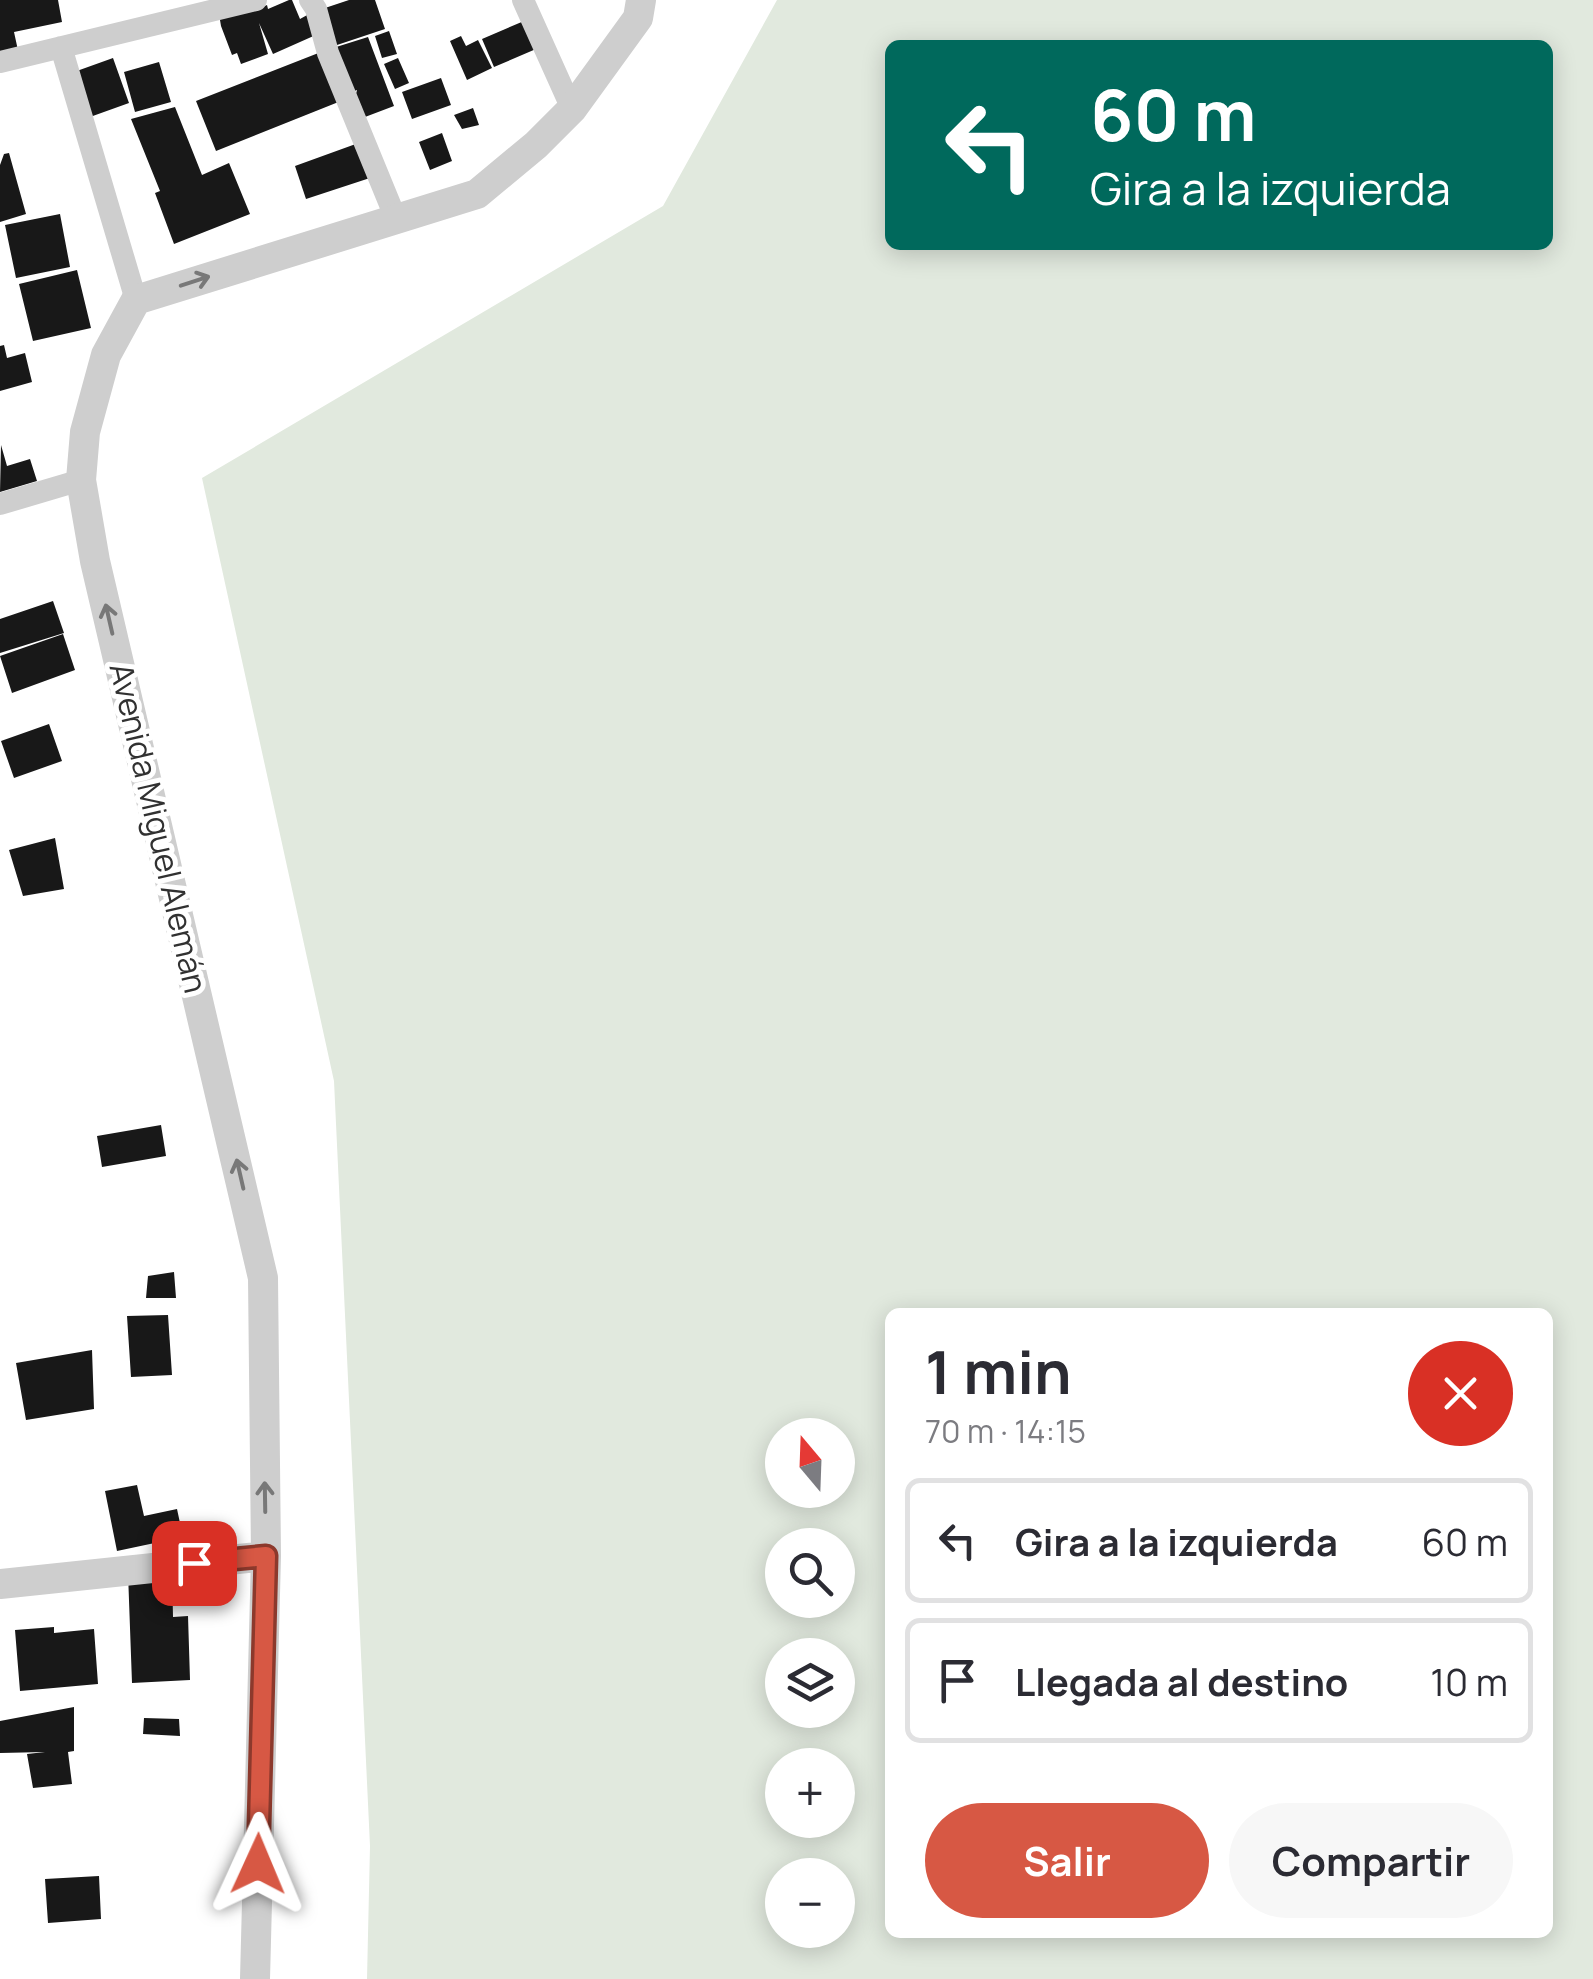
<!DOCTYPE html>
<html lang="es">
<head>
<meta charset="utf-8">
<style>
  :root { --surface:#fff; --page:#f7f7f7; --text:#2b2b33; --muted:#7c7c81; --line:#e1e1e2; --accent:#d75844 }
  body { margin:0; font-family:Manrope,sans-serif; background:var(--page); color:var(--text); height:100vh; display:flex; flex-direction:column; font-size:38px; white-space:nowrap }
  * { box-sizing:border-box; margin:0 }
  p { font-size:32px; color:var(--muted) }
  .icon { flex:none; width:55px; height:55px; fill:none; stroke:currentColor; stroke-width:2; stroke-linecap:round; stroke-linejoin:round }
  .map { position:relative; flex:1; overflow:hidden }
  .sheet { position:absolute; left:885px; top:1308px; width:668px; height:630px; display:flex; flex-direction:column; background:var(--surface); border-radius:15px; box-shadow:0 5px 25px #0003 }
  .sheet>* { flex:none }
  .hud { position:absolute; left:885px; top:40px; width:668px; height:210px; border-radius:15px; box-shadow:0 5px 25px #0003; background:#00695c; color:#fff; overflow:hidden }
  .needle { width:65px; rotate:341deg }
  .fabs { position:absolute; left:765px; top:1418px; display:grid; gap:20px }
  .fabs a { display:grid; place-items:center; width:90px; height:90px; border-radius:50%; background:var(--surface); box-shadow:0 5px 25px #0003; font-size:50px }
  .pin { position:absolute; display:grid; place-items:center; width:85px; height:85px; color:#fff; margin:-42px; border-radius:20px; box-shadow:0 5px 15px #0006 }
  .me { position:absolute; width:110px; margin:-55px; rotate:1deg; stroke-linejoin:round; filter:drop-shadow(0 0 8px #0008) }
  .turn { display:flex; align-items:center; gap:35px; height:210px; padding:0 40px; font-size:45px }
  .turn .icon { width:130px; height:130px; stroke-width:2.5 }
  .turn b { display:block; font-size:70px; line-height:85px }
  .round { display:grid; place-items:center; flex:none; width:105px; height:105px; border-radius:52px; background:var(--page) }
  .overview { display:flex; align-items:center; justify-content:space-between; height:170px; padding:0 40px }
  h1 { font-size:60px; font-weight:700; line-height:75px }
  .action { display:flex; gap:20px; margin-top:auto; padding:20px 40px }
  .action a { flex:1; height:115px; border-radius:60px; background:var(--accent); color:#fff; font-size:40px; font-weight:700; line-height:115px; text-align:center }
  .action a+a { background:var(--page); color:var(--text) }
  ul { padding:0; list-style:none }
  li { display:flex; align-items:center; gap:30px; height:125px; margin:0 20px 15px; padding:0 20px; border:5px solid var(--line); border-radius:15px }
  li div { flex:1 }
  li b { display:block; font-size:38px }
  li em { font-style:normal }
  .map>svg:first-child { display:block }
  .green { fill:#e1e9de; fill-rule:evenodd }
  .building { fill:#181818 }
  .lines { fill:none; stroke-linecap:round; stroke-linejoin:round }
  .pedestrian { stroke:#cecece; stroke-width:22 }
  .minor { stroke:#cecece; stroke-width:30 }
  .oneway { stroke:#787878 }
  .route-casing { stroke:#8c392c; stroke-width:25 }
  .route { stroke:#d75844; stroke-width:18 }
  .labels { text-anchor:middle; stroke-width:10; stroke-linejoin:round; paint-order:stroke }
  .street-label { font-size:32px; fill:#313131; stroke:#fff }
</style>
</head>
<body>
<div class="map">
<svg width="1593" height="1979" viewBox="0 0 1593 1979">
  <rect width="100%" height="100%" fill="#fff"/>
  <path class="green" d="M 777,0 L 1593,0 L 1593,1979 L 367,1979 L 370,1846 L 334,1081 L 202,478 L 663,206 ZM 890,45 L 1548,45 L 1548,245 L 890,245 ZM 890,1312 L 1548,1312 L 1548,1932 L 890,1932 ZM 782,1435 L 838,1435 L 838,1490 L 782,1490 ZM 782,1545 L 838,1545 L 838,1600 L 782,1600 ZM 782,1655 L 838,1655 L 838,1710 L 782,1710 ZM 782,1765 L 838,1765 L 838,1820 L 782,1820 ZM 782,1875 L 838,1875 L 838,1930 L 782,1930 Z"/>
  <path class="building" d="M 0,0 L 58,0 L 62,22 L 14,32 L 19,55 L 0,59 Z
    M 289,0 L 292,0 L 300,19 L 309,14 L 318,34 L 273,54 L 259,23 L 268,54 L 241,64 L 237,53 L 232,55 L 221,26 L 219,14 L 253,11 L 267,5 L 268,9 Z
    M 349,0 L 375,0 L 385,29 L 334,46 L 322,9 Z
    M 524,21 L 536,49 L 494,67 L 482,39 Z
    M 389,31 L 397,54 L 382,58 L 375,36 Z
    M 461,36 L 466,46 L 478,40 L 492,68 L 467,80 L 450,41 Z
    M 368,37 L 394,106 L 365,117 L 356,94 L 357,90 L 350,93 L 333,48 Z
    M 321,52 L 341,101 L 216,151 L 196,101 Z
    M 113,58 L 129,103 L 90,117 L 74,72 Z
    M 398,58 L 409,83 L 395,89 L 384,64 Z
    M 159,62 L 171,102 L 135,112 L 124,72 Z
    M 441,78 L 451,105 L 412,119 L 402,92 Z
    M 175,107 L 202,175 L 229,163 L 250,214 L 174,244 L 155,193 L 160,191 L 131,119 Z
    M 473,108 L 479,125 L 462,129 L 454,115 Z
    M 442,133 L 452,161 L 430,170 L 419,142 Z
    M 364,141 L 376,176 L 306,199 L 295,166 Z
    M 9,153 L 26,214 L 0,222 L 0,165 L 4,154 Z
    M 60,214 L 70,267 L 16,278 L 5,225 Z
    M 77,270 L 91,328 L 33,341 L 19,284 Z
    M 4,345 L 7,358 L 25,353 L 32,382 L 0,391 L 0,346 Z
    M 1,445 L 7,466 L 30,459 L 37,481 L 0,492 Z
    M 53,601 L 64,633 L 0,653 L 0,619 Z
    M 63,634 L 75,670 L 12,693 L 0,656 Z
    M 49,724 L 62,761 L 14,778 L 1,741 Z
    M 55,838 L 64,889 L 23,896 L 9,850 Z
    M 161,1125 L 166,1156 L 102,1167 L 97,1136 Z
    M 174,1272 L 176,1298 L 146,1298 L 148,1276 Z
    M 168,1315 L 172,1375 L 131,1377 L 127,1316 Z
    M 92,1350 L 94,1409 L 26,1420 L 16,1363 Z
    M 137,1485 L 144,1516 L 177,1509 L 183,1537 L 117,1551 L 105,1491 Z
    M 172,1572 L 173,1617 L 188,1616 L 190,1680 L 132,1683 L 128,1573 Z
    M 54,1627 L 54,1633 L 94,1629 L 98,1684 L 20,1691 L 15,1630 Z
    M 74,1707 L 74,1751 L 68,1752 L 72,1784 L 33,1788 L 27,1754 L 45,1752 L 0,1753 L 0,1721 Z
    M 144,1718 L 179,1719 L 180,1736 L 143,1734 Z
    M 99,1876 L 101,1919 L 48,1923 L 45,1879 Z"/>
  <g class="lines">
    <path class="pedestrian" d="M 310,0 L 316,9 L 328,53 L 396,219
      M 523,0 L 572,109
      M 61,47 L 136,300
      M 0,62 L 256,0
      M 0,504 L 81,480"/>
    <path class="minor" d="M 0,1584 L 266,1556
      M 255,1979 L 266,1556 L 263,1278 L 95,561 L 81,480 L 85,432 L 106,355 L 136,300 L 477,194 L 536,145 L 572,109 L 638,18 L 641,0"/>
  </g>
  <defs><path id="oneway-shaft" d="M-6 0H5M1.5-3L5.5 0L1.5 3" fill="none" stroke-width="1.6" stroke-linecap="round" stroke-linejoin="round" transform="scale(2.5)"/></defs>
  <g class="oneway">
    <use href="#oneway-shaft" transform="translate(195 281) rotate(-18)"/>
    <use href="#oneway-shaft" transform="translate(109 619) rotate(-103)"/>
    <use href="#oneway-shaft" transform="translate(240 1174) rotate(-103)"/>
    <use href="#oneway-shaft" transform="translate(265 1497) rotate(-91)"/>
  </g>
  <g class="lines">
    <defs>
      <path id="route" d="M 194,1563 L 266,1556 L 258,1864"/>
    </defs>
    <use href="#route" class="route-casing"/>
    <use href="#route" class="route"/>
  </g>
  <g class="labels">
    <g class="street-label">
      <text transform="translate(158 828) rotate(77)" y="11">Avenida Miguel Alemán</text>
    </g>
  </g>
</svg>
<div class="fabs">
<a><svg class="needle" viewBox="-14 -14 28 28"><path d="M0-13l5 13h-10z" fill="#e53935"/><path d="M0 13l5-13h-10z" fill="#7c7c81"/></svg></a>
<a><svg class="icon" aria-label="search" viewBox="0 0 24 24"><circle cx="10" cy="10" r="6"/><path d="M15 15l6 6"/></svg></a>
<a><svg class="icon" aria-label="layers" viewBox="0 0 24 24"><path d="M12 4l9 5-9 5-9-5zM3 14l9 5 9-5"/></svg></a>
<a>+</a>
<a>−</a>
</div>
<div class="pin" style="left:194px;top:1563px;background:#d93025"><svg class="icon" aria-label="arrive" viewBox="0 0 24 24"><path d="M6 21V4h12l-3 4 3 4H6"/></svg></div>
<svg class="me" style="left:258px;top:1864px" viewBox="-20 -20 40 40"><path d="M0-17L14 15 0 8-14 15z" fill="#d75844" stroke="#fff" stroke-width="4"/></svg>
<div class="hud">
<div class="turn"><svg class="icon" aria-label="left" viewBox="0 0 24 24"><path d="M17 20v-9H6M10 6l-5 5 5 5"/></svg><div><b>60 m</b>Gira a la izquierda</div></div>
</div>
<section class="sheet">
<div class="overview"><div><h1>1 min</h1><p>70 m · 14:15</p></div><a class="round" style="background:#d93025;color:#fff"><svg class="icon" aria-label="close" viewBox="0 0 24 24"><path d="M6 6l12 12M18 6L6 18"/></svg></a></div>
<ul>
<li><svg class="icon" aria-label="left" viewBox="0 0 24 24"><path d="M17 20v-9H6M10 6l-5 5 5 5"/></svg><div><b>Gira a la izquierda</b></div><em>60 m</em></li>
<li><svg class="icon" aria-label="arrive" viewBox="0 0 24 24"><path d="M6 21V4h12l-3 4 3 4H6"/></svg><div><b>Llegada al destino</b></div><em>10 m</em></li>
</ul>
<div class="action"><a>Salir</a><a>Compartir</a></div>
</section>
</div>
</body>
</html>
